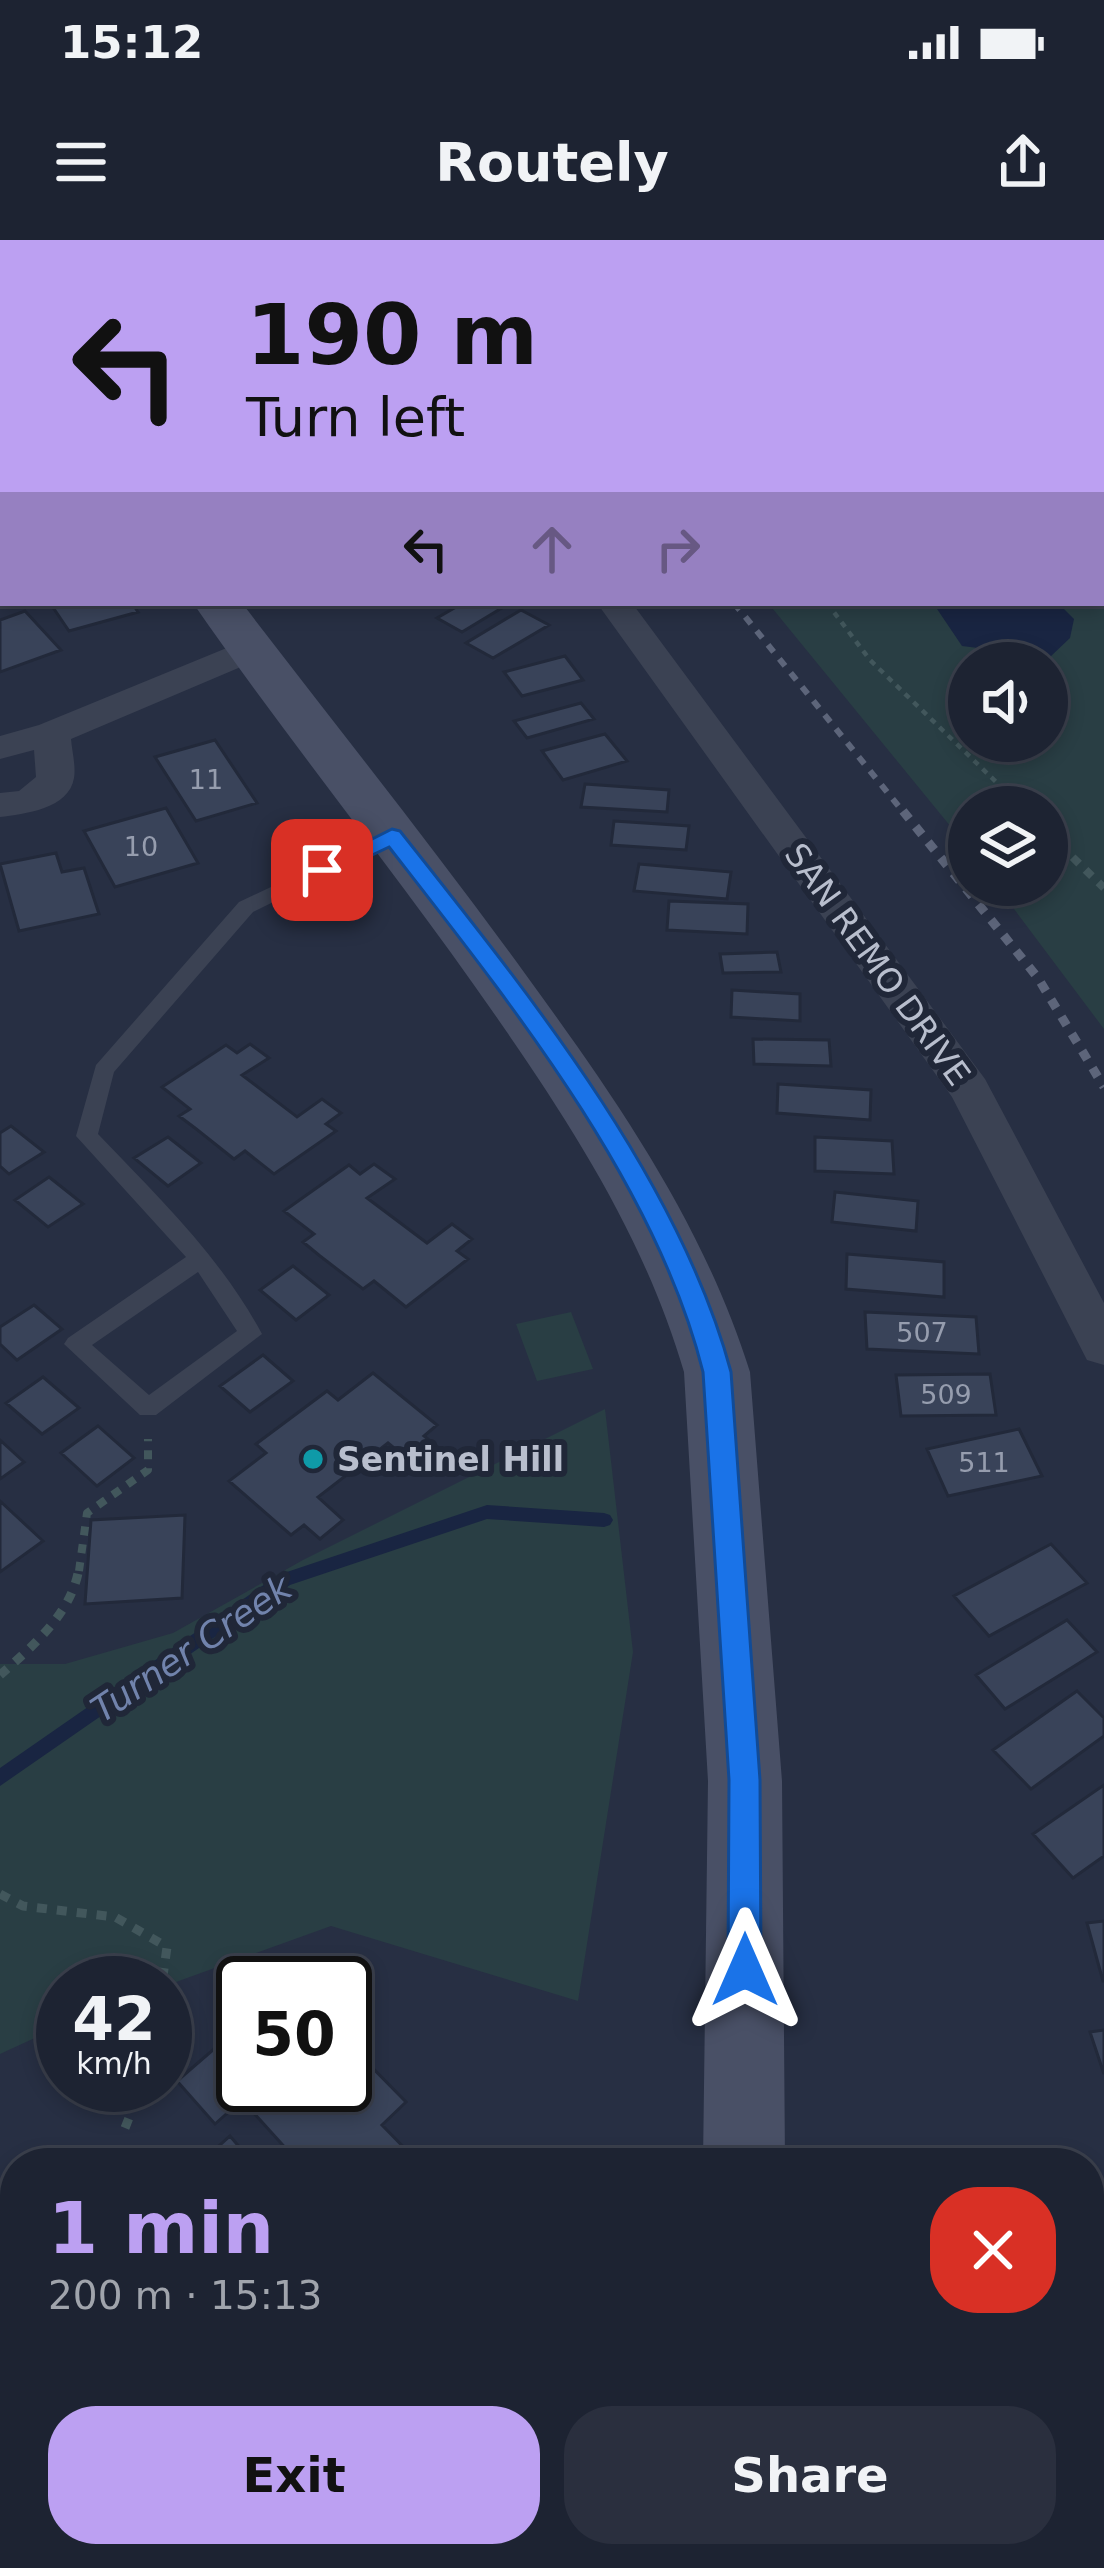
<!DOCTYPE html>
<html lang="en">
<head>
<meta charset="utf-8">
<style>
  :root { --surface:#1d2332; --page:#2a2f3e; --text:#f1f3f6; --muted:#a0a4ac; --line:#3b404d; --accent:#bca0f2 }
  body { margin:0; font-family:"DejaVu Sans",sans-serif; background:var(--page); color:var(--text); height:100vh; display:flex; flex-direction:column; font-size:45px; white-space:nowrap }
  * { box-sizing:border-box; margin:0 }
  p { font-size:39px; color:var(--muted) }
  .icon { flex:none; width:66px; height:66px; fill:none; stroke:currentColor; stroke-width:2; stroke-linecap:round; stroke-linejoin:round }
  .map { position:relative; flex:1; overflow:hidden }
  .side { position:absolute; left:0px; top:1908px; width:1104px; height:420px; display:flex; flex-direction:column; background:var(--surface); border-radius:48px 48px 0 0; box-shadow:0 6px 18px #0003,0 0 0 3px var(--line) }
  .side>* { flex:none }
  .guide { position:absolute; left:0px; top:0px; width:1104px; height:366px; box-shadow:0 6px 18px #0003,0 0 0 3px var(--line); background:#bca0f2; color:#111; overflow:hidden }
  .fabs { position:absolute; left:948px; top:402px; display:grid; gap:24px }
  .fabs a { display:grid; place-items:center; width:120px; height:120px; border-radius:50%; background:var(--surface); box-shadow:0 6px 18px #0003,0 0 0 3px var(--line); font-size:60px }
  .speed { position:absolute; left:36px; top:1716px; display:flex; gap:24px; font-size:60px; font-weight:700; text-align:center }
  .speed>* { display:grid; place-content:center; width:156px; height:156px; border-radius:50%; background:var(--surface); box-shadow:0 6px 18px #0003,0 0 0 3px var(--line); line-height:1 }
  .speed small { font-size:30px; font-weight:400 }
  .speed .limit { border:6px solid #111; border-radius:18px; background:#fff; color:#111 }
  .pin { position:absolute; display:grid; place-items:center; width:102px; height:102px; color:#fff; margin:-51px; border-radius:24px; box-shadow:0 6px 18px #0006 }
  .me { position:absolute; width:132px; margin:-66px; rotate:0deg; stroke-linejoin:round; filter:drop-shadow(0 0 9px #0008) }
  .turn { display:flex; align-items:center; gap:42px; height:252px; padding:0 48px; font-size:54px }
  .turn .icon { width:156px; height:156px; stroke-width:2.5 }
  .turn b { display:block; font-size:84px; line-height:102px }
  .lanes { display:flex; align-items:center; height:114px; padding:0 48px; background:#0003; justify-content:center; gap:60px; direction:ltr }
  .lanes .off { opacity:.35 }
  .round { display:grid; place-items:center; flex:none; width:126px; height:126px; border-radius:48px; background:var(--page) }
  .headline { display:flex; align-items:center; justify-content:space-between; height:204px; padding:0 48px }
  h1 { font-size:72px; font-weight:800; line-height:90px; color:var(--accent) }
  .button { display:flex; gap:24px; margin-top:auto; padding:24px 48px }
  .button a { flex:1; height:138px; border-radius:48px; background:var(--accent); color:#111; font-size:48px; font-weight:800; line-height:138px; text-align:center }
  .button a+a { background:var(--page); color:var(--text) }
  .status { display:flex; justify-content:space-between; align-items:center; height:84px; padding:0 60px; background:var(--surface); direction:ltr }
  .status svg { height:33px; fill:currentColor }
  header { display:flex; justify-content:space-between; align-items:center; height:156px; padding:0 48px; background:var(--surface); font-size:54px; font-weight:800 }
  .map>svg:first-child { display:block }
  .green { fill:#293e44; fill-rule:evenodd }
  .water { fill:#192542 }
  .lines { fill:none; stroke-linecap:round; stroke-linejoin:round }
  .stream { fill:#192542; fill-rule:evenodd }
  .building { fill:#394359; stroke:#22293a; stroke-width:3 }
  .path-far2 { stroke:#42575c; stroke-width:4.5; stroke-dasharray:6 6; stroke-linecap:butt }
  .path-far1 { stroke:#42575c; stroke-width:8; stroke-dasharray:9 9; stroke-linecap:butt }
  .path { stroke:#42575c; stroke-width:9; stroke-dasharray:10 10; stroke-linecap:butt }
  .service { fill:#3b4253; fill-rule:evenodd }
  .minor { fill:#3b4253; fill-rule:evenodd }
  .secondary { fill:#495066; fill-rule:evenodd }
  .rail-far1 { stroke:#5d657a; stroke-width:6; stroke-dasharray:9 9; stroke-linecap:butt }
  .rail { stroke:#5d657a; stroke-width:9; stroke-dasharray:10 10; stroke-linecap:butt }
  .route { fill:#1a73e8; stroke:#114b97; stroke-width:3 }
  .culture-dot { fill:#0f9aa8; stroke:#202738; stroke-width:4.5 }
  .labels { text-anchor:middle; stroke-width:12; stroke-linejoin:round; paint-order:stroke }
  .number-label { font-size:27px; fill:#969dae }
  .street-label { font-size:33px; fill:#b8becd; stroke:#202738 }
  .poi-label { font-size:33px; font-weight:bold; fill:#b8becd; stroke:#202738; text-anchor:start }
  .water-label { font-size:36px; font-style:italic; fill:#7183ac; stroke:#202738 }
</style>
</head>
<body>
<div class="status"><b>15:12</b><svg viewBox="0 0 49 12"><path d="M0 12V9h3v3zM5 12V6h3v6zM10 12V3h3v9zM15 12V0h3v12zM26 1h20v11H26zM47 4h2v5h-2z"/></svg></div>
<header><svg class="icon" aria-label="menu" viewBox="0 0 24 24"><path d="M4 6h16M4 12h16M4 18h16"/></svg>Routely<svg class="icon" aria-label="share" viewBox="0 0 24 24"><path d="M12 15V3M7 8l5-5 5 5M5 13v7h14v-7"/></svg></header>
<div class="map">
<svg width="1104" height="2328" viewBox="0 0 1104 2328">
  <rect width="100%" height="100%" fill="#272f43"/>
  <path class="green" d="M 1101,184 L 1104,184 L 1104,789 L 996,645 L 1047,645 L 1047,567 L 969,567 L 969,609 L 768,363 L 1101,363 ZM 969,423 L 1047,423 L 1047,501 L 969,501 Z
    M 571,1072 L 593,1129 L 537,1141 L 516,1084 Z
    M 605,1169 L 633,1412 L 578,1761 L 331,1686 L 165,1746 L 63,1743 L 63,1785 L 0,1814 L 0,1424 L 65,1424 L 173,1393 L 303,1320 Z"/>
  <path class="water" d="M 933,363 L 1058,363 L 1074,379 L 1070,398 L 1050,417 L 962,406 Z"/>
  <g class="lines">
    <path class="stream" d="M 1101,154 L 1104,154 L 1104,161 L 1101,161 Z
      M 487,1265 L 604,1273 L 610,1275 L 613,1280 L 610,1285 L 604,1287 L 487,1279 L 290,1345 L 0,1546 L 0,1528 L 278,1335 Z"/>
  </g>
  <path class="building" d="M 50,363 L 132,363 L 138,372 L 69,391 Z
    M 463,363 L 510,363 L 462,392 L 437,378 Z
    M 521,370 L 549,385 L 493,418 L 466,403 Z
    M 25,371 L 61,410 L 0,432 L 0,380 Z
    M 565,416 L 583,440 L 522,456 L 504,432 Z
    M 581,463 L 594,479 L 527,498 L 514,481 Z
    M 605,494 L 627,521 L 563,540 L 542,511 Z
    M 215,500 L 257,563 L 196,581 L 155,517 Z
    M 585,544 L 669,550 L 667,572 L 581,567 Z
    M 166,568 L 198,623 L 115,647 L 84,591 Z
    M 614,581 L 689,586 L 686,610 L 611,605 Z
    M 56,613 L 62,632 L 84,628 L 99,674 L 19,691 L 0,624 Z
    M 639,624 L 731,632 L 727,659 L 634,651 Z
    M 669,661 L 748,664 L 747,694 L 667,690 Z
    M 777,712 L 781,732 L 723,733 L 720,714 Z
    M 732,750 L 800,754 L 800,781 L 731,777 Z
    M 753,799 L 829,800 L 831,826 L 754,824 Z
    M 250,804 L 269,818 L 242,835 L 297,877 L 322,859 L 341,873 L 326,884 L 336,891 L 274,934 L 245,911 L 234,919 L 195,888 L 179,876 L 190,869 L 162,847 L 226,805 L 237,813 Z
    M 778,844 L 871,850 L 870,880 L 777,873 Z
    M 11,886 L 44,912 L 9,934 L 0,926 L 0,893 Z
    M 168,897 L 201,923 L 168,946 L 134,918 Z
    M 815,897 L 892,901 L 894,934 L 815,931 Z
    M 374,924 L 395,939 L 367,958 L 427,1003 L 452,984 L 472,999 L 457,1011 L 468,1019 L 406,1067 L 374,1041 L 363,1049 L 320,1016 L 303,1002 L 314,994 L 284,971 L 349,925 L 360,934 Z
    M 49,937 L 83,964 L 48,987 L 15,960 Z
    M 835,952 L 918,961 L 916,991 L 832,982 Z
    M 847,1014 L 944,1022 L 944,1057 L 846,1049 Z
    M 293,1026 L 329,1055 L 296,1080 L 260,1050 Z
    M 34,1065 L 62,1089 L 17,1120 L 0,1104 L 0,1087 Z
    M 865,1072 L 976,1077 L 979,1114 L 867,1109 Z
    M 263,1115 L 293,1141 L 250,1172 L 220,1146 Z
    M 373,1133 L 437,1185 L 424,1196 L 439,1208 L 416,1226 L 388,1203 L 318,1257 L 343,1280 L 320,1299 L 304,1285 L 291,1295 L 229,1241 L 266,1213 L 256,1204 L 327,1151 L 338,1160 Z
    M 990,1134 L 996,1175 L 901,1176 L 896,1135 Z
    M 43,1137 L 79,1168 L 42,1194 L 6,1163 Z
    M 98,1186 L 134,1218 L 97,1246 L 61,1213 Z
    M 1019,1189 L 1042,1236 L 948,1256 L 927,1209 Z
    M 0,1200 L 24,1222 L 0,1239 Z
    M 0,1261 L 43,1301 L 0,1332 Z
    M 185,1275 L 182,1358 L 85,1364 L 91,1280 Z
    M 1051,1304 L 1087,1343 L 989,1396 L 954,1356 Z
    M 1067,1380 L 1097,1412 L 1005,1469 L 976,1435 Z
    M 1077,1451 L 1104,1478 L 1104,1496 L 1031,1549 L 993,1510 Z
    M 1104,1545 L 1104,1616 L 1073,1638 L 1033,1594 Z
    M 1104,1681 L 1104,1741 L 1103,1741 L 1087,1683 Z
    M 243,1784 L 243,1845 L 345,1845 L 345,1800 L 406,1862 L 382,1885 L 419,1923 L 299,1923 L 242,1860 L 215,1884 L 177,1841 Z
    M 1104,1790 L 1104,1834 L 1090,1792 Z
    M 230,1896 L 253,1923 L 200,1923 Z"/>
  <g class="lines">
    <path class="path-far2" d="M 827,363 L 870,420 L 1022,567"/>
    <path class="path-far1" d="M 1047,592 L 1104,648
      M 79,1331 L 87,1273 L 148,1230 L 148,1199"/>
    <path class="path" d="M 0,1435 C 33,1406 72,1373 79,1328
      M 0,1654 L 23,1666 L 115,1677 L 167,1707 L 162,1743
      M 125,1888 L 142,1845"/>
    <path class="service" d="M 392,590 L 402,596 L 399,600 L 253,672 L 114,832 L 98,894 C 159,958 220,1016 262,1094 L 156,1175 L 140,1175 L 64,1104 L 68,1098 L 186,1017 L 76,896 L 96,825 L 239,662 ZM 198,1032 L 237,1091 L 149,1155 L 92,1105 Z
      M 112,1907 L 123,1911 L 128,1923 L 97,1923 L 101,1911 Z
      M 351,2313 L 385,2313 L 378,2328 L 344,2328 Z"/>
    <path class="minor" d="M 363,0 L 393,0 L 394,3 L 364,3 Z
      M 0,317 L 3,317 L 0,339 Z
      M 597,363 L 632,363 L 985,839 L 1104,1063 L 1104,1125 L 1087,1120 L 952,857 Z
      M 251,398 L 264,401 L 269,409 L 264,417 L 71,499 C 72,511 76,526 74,538 C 69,569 24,574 0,577 L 0,553 L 19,551 L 36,537 L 34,510 L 0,519 L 0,496 L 39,485 Z
      M 0,2033 L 15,2039 L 15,2111 L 0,2105 Z
      M 210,2313 L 284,2313 L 290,2328 L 216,2328 Z"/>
    <path class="secondary" d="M 0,68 L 3,69 L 3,98 L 0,97 Z
      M 193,363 L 242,363 C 337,487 434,608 526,735 C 617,860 703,983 750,1132 L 782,1541 L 785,1923 L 703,1923 L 708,1541 L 684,1132 C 646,1003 578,895 502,785 C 403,641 292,506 193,363 Z
      M 690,2313 L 782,2313 L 781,2328 L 689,2328 Z"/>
    <path class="rail-far1" d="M 734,363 L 905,574"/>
    <path class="rail" d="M 903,571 L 1038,738 L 1104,847"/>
  </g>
  <path class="route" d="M 392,589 L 400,591 C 524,748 679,937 731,1132 L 760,1540 L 761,1730 L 756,1741 L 745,1745 L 733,1741 L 728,1730 L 729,1540 L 703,1132 C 656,943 508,760 389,607 L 330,635 L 315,635 L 311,630 Z"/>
  <circle class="culture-dot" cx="313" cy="1219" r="12"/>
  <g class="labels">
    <g class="number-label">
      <text x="206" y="549">11</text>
      <text x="141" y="616">10</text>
      <text x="922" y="1102">507</text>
      <text x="946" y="1164">509</text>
      <text x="984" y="1232">511</text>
    </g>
    <g class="street-label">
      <text transform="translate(878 724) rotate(54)" y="12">SAN REMO DRIVE</text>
    </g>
    <g class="poi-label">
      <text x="337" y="1231">Sentinel Hill</text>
    </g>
    <g class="water-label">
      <text transform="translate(191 1408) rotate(-34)" y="13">Turner Creek</text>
    </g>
  </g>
</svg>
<div class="fabs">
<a><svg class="icon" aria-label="sound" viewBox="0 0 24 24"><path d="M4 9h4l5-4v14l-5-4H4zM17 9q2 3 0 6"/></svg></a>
<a><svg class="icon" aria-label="layers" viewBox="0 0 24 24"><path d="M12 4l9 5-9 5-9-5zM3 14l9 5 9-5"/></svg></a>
</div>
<div class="speed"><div>42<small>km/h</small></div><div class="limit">50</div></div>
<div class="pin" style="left:322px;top:630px;background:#d93025"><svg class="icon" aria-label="arrive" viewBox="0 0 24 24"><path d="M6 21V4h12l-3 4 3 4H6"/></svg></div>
<svg class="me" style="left:745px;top:1730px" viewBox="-20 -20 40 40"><path d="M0-17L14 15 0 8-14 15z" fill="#1a73e8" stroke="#fff" stroke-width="4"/></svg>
<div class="guide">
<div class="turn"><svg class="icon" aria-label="left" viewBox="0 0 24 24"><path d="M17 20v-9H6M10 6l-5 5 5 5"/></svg><div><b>190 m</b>Turn left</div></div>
<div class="lanes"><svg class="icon" aria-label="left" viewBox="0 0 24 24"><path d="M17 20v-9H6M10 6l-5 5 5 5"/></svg><svg class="icon off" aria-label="ahead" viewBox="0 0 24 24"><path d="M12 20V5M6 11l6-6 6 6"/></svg><svg class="icon off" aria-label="right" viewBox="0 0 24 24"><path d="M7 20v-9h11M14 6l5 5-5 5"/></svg></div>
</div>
<section class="side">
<div class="headline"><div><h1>1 min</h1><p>200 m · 15:13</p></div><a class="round" style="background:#d93025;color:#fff"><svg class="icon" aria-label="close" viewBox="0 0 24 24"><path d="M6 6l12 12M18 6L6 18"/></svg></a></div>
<div class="button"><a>Exit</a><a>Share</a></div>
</section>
</div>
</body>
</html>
